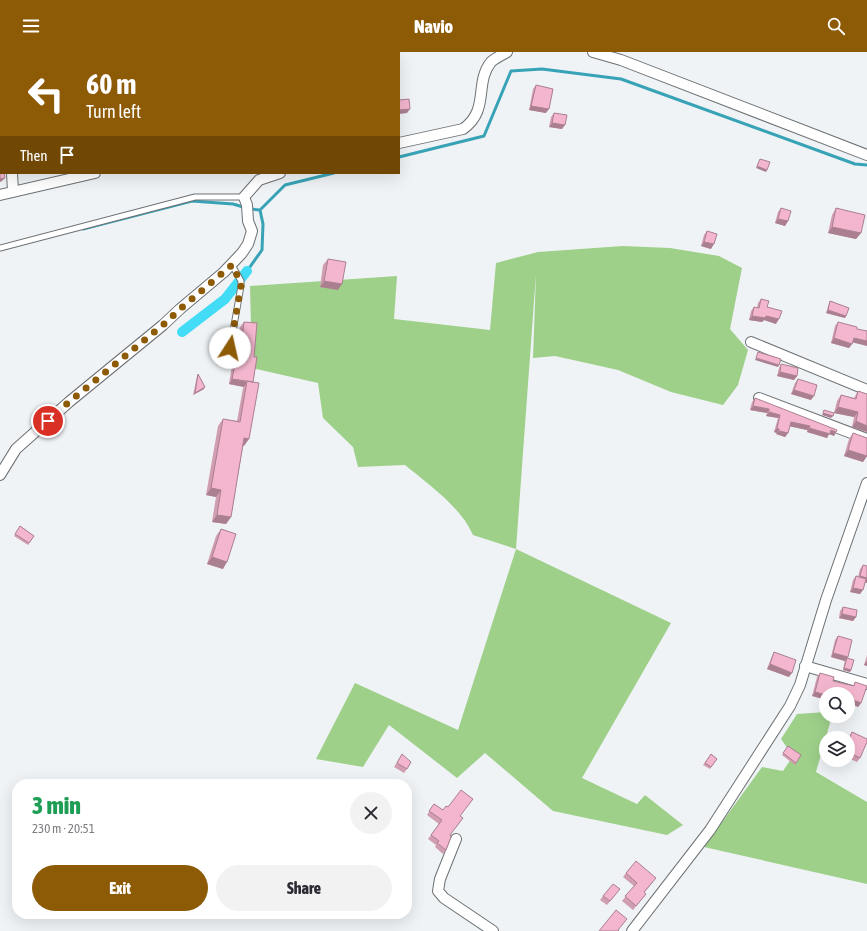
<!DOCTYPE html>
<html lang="en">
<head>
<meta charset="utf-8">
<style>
  :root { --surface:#fff; --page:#f2f2f3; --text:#2b2b33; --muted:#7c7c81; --accent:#8d5a06 }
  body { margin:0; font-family:"Asap Condensed",sans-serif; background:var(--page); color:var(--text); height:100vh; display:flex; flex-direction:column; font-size:15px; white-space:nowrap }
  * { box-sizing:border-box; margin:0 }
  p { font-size:13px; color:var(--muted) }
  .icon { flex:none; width:22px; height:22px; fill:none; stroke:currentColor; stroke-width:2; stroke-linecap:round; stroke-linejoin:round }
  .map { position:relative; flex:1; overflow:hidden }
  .details { position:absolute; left:12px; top:727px; width:400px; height:140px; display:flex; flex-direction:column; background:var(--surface); border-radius:16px; box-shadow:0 4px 16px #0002 }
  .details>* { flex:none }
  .guide { position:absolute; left:0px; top:0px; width:400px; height:122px; box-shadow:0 4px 16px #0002; background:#8d5a06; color:#fff; overflow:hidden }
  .tools { position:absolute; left:819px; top:635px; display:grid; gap:8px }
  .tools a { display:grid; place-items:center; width:36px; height:36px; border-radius:50%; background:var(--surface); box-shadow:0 4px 16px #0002; font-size:20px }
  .pin { position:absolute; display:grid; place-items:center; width:34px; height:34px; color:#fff; margin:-17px; border:2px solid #fff; border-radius:50%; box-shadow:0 1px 4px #0007 }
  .me { position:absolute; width:44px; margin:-22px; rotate:10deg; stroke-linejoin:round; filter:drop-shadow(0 0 3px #0008) }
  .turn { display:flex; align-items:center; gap:14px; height:84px; padding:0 20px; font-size:18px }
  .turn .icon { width:52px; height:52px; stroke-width:2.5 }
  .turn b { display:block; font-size:28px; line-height:34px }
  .then { display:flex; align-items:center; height:38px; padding:0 20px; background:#0003; gap:8px; font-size:15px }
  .round { display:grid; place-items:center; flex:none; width:42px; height:42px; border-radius:21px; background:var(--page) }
  .headline { display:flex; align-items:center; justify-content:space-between; height:68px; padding:0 20px }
  h1 { font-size:24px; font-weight:800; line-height:30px; color:#1e9e55 }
  .button { display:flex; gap:8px; margin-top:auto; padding:8px 20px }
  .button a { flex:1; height:46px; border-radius:24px; background:var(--accent); color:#fff; font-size:16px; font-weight:800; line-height:46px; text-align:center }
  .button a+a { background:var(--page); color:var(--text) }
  header { display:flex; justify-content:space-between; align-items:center; height:52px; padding:0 20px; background:var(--accent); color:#fff; font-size:18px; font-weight:800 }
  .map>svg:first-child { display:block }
  .green { fill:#9ed08a }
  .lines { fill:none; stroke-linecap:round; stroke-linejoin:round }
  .stream { stroke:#38a3b6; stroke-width:3 }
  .canal { stroke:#43dcf6; stroke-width:10 }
  .service-casing { stroke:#6d7173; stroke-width:7 }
  .minor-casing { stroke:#6d7173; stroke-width:12 }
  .service { stroke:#fff; stroke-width:5 }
  .minor { stroke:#fff; stroke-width:10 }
  .wall { fill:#d19db1 }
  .shaded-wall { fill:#aa7f90 }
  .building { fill:#f3b6ce; stroke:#aa7f90 }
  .route { stroke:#8d5a06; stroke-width:7; stroke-dasharray:0 12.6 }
</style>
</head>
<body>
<header><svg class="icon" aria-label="menu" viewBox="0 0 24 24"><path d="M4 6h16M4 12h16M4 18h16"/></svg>Navio<svg class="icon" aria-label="search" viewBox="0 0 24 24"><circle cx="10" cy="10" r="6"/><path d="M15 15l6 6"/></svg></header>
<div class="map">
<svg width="867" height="879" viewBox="0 0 867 879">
  <rect width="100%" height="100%" fill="#eff3f6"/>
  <path class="green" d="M 623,194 L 670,196 L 719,204 L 742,216 L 730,277 L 748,298 L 738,333 L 723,353 L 671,340 L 618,318 L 555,304 L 533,306 L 536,222 L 516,497 L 671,571 L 582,726 L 637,752 L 645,743 L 683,773 L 667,783 L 553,759 L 485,701 L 457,726 L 389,673 L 363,715 L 316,707 L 355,631 L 458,678 L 516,497 L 473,483 C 461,455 428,432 405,413 L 358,415 L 353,395 L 323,366 L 318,331 L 252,316 L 250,234 L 397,224 L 394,267 L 490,278 L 496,211 L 538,200 Z
    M 826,660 L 826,664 L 832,664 L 816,720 L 867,750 L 867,832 L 704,795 L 762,715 L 783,719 L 793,704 L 781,687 L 797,662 Z"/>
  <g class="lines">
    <path class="stream" d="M 399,105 L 484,84 L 511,19 L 542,17 L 621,27 L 855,112 L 867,113
      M 83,177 L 192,149 L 233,152 L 250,157 L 260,158
      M 247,219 L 262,198 L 263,172 L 260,158 L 285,133 L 334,121"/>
    <path class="canal" d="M 182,280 L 225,247 L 247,219"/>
    <defs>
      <path id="service" d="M 0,196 L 195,145 L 244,145
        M 230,296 L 241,234 L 241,229 L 232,213"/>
      <path id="minor" d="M 593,0 L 621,8 L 867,103
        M 0,63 L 1,63
        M 399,91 L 463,77 C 490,58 474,31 491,10 C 495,6 502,3 507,0
        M 12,121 L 13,140
        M 0,143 L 95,121
        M 751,290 L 867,338
        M 759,346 L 867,387
        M 0,423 L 16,397 L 69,350 L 163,273 L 180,257 L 224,220 L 242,201 L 248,192 L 252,179 L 248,169 L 247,153 L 244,145 L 259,128 L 280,121
        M 805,614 L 867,632
        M 456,787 L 440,827 L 438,839 L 444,846 L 493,879
        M 632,879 L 710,778 L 790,654 L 800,633 L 826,548 L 867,431"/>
    </defs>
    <use href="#service" class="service-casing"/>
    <use href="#minor" class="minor-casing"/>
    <use href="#service" class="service"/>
    <use href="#minor" class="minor"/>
  </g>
  <path class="wall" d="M 536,33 L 546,61 L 529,58 L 533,37 Z
    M 554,61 L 562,77 L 549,75 L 551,65 Z
    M 781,156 L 788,169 L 785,174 L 775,171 L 778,160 Z
    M 836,156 L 861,181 L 856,187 L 828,181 L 832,163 Z
    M 707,179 L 711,197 L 701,194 L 704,183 Z
    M 328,207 L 338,238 L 320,235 L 323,213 Z
    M 761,247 L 767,255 L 776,272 L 764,268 L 762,270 L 749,268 L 751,259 L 754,255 L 757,256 L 758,251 Z
    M 830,249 L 846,264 L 845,266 L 826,261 L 829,251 Z
    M 244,270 L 254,305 L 253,330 L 244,394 L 243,394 L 231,465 L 226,472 L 212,470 L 216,445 L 206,443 L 218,374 L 223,367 L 237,369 L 243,336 L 244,335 L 229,332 L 233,307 L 237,302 L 240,275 Z
    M 838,270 L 853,291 L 849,296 L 831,291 L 835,274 Z
    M 781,312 L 797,324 L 794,328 L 777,324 L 779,316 Z
    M 198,322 L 204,337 L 193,343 L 197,324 Z
    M 798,327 L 811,348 L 791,342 L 795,331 Z
    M 858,339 L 867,380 L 852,375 L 854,365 L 834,361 L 837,349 L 841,343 L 854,346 Z
    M 755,346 L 836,380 L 834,384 L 829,382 L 827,386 L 807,380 L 807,378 L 790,374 L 788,381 L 785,385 L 776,382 L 777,381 L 774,380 L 778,366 L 766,364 L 767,361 L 750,358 L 752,350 Z
    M 853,381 L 867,386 L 867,404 L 863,410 L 844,404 L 849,387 Z
    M 20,474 L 34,484 L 28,493 L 14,484 Z
    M 221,477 L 223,517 L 207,512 L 216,484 Z
    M 863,513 L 867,514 L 867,531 L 865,530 L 860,542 L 850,540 L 853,528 L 856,524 L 858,525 L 860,517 Z
    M 843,555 L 856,565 L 853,569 L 839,566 L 840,559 Z
    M 838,584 L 851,618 L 850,620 L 843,618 L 845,608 L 845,609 L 831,605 L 835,588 Z
    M 774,600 L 789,625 L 767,617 L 772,604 Z
    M 867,603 L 867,614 L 864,613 Z
    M 820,621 L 833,629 L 853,634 L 855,630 L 861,651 L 858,655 L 848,642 L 812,644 L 817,625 Z
    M 852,680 L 860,706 L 857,710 L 848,706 L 848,687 Z
    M 788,694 L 801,703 L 795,713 L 782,703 Z
    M 402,702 L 407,717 L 404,721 L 394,715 Z
    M 711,702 L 717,707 L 710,717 L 703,713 Z
    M 434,752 L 443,758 L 460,764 L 450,784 L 446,798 L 443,802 L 435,795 L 436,793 L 428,787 L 439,772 L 427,763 Z
    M 626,821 L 653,830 L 644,841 L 646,842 L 633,858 L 622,849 L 634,834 L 623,825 Z
    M 617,841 L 607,853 L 600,848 L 603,844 Z"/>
  <path class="shaded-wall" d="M 531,54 L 549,57 L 546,61 L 529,58 Z
    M 410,57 L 407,61 L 399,62 L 399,58 Z
    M 552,71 L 565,73 L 562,77 L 549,75 Z
    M 757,114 L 767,118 L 766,120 L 756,116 Z
    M 5,126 L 2,129 L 0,130 L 0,127 Z
    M 778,167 L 788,169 L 785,174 L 775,171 Z
    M 832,175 L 861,181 L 856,187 L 828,181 Z
    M 704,190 L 714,192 L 711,197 L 701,194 Z
    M 324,229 L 342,232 L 338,238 L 320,235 Z
    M 828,258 L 846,264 L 845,266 L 826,261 Z
    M 752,264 L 766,264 L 779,267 L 776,272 L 764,268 L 762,270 L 749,268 Z
    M 834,286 L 852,292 L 849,296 L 831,291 Z
    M 854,286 L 867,289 L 867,294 L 851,290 Z
    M 756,306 L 779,313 L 778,315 L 755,308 Z
    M 780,320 L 797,324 L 794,328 L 777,324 Z
    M 232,327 L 247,330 L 244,335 L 229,332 Z
    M 205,335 L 204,337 L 193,343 L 195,341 Z
    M 794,338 L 814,344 L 811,348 L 791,342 Z
    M 753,354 L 769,357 L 767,361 L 750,358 Z
    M 838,355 L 858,360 L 854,365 L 834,361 Z
    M 769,360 L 780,363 L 778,366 L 766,364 Z
    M 823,361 L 833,364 L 831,366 L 822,363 Z
    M 856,369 L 867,374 L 867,380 L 852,375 Z
    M 791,370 L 810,374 L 807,378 L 788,374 Z
    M 777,376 L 779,377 L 777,381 L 774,380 Z
    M 809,376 L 831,378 L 836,380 L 834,384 L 829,382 L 827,386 L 807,380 Z
    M 779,379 L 788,381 L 785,385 L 776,382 Z
    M 244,386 L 249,387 L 244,394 L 239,393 Z
    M 848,398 L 867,404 L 863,410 L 844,404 Z
    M 211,436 L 221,438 L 216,445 L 206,443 Z
    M 217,463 L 231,465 L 226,472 L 212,470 Z
    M 212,505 L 227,510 L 223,517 L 207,512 Z
    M 860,524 L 867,526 L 867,531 L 857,528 Z
    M 853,536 L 863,538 L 860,542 L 850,540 Z
    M 842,562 L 856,565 L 853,569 L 839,566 Z
    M 833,601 L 848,605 L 845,609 L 831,605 Z
    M 867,609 L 867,614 L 864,613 Z
    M 770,612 L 792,621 L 789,625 L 767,617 Z
    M 844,616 L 851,618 L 850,620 L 843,618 Z
    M 815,640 L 826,643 L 826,648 L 812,644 Z
    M 848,646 L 861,651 L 858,655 L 848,651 Z"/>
  <path class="building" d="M 0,6 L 1,6 L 1,27 L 0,27 Z
    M 0,33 L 1,33 L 1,53 L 0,53 Z
    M 536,33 L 553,37 L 549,57 L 531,54 Z
    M 409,47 L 410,57 L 399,58 L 399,48 Z
    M 554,61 L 567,63 L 565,73 L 552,71 Z
    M 0,93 L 1,93 L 1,121 L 4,121 L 5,126 L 0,127 Z
    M 760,107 L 770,110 L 767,118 L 757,114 Z
    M 781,156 L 791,159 L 788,169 L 778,167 Z
    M 836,156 L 865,163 L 861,181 L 832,175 Z
    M 707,179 L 717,182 L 714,192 L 704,190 Z
    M 328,207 L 346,210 L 342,232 L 324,229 Z
    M 761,247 L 769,249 L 767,255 L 782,259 L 779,267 L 766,264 L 765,266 L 752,264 L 754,255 L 759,256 Z
    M 830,249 L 849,256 L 846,264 L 828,258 Z
    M 244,270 L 257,271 L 254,305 L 257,305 L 253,330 L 232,327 L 237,302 L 240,302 Z
    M 838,270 L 857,275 L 857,277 L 867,279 L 867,289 L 854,286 L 852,292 L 834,286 Z
    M 758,300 L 781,307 L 779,313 L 756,306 Z
    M 781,312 L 798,316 L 797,324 L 780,320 Z
    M 198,322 L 205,335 L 195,341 Z
    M 798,327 L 817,333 L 814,344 L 794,338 Z
    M 247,329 L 259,331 L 249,387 L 244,386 L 231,465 L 217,463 L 221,438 L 211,436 L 223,367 L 240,370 Z
    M 858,339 L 867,342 L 867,374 L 856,369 L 858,360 L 838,355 L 841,343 L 856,347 Z
    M 755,346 L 837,378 L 836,380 L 831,378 L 830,382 L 809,376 L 810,374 L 791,370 L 788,381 L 779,379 L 779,377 L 777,376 L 780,363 L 769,360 L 769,357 L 753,354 Z
    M 824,358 L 834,361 L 833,364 L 823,361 Z
    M 853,381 L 867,386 L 867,404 L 848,398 Z
    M 20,474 L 34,484 L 29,491 L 15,482 Z
    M 221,477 L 236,482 L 227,510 L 212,505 Z
    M 863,513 L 867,514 L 867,526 L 860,524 Z
    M 856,524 L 866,527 L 863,538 L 853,536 Z
    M 843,555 L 857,558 L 856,565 L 842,562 Z
    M 838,584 L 852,588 L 848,605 L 833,601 Z
    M 774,600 L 796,608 L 792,621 L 770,612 Z
    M 847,606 L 854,608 L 851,618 L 844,616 Z
    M 820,621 L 834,625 L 833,629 L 854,634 L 855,630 L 867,634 L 861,651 L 848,646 L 848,642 L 826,642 L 826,643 L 815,640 Z
    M 852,680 L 867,687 L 867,690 L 860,706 L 848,700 L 848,689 Z
    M 788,694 L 801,703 L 796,711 L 783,701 Z
    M 402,702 L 411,710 L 407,717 L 397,711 Z
    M 711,702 L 717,707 L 711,715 L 705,711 Z
    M 461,738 L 473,747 L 460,764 L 463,766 L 450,783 L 451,785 L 446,798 L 437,791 L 439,789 L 431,783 L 442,768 L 429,759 L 434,752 L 443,758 L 446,754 L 448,755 Z
    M 407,777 L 411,780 L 407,785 Z
    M 636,809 L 656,826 L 644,840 L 646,842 L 636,854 L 625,844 L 637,831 L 626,821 Z
    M 613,832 L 620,837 L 610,849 L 603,844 Z
    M 616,858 L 627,867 L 618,878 L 619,879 L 599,879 Z"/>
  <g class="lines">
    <path class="route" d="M 48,369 L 69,350 L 163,273 L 180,257 L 232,213 L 240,229 L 241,234 L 230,296"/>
  </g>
</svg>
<div class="tools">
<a><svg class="icon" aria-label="search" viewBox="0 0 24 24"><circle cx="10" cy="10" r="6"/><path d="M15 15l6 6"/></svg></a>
<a><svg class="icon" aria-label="layers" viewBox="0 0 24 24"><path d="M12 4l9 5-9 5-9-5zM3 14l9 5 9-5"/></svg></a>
</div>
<div class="pin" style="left:48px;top:369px;background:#d93025"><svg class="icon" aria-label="arrive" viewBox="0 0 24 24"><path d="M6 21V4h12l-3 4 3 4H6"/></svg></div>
<svg class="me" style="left:230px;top:296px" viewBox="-20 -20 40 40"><circle r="19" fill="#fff"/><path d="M0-13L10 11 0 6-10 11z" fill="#8d5a06"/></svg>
<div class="guide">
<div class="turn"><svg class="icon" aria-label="left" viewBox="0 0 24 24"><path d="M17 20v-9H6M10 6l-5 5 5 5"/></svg><div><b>60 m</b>Turn left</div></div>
<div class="then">Then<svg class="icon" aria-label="arrive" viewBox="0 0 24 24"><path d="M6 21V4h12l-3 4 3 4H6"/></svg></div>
</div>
<section class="details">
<div class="headline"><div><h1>3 min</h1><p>230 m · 20:51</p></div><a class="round"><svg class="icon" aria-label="close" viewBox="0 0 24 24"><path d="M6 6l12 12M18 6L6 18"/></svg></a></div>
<div class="button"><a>Exit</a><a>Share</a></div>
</section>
</div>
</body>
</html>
